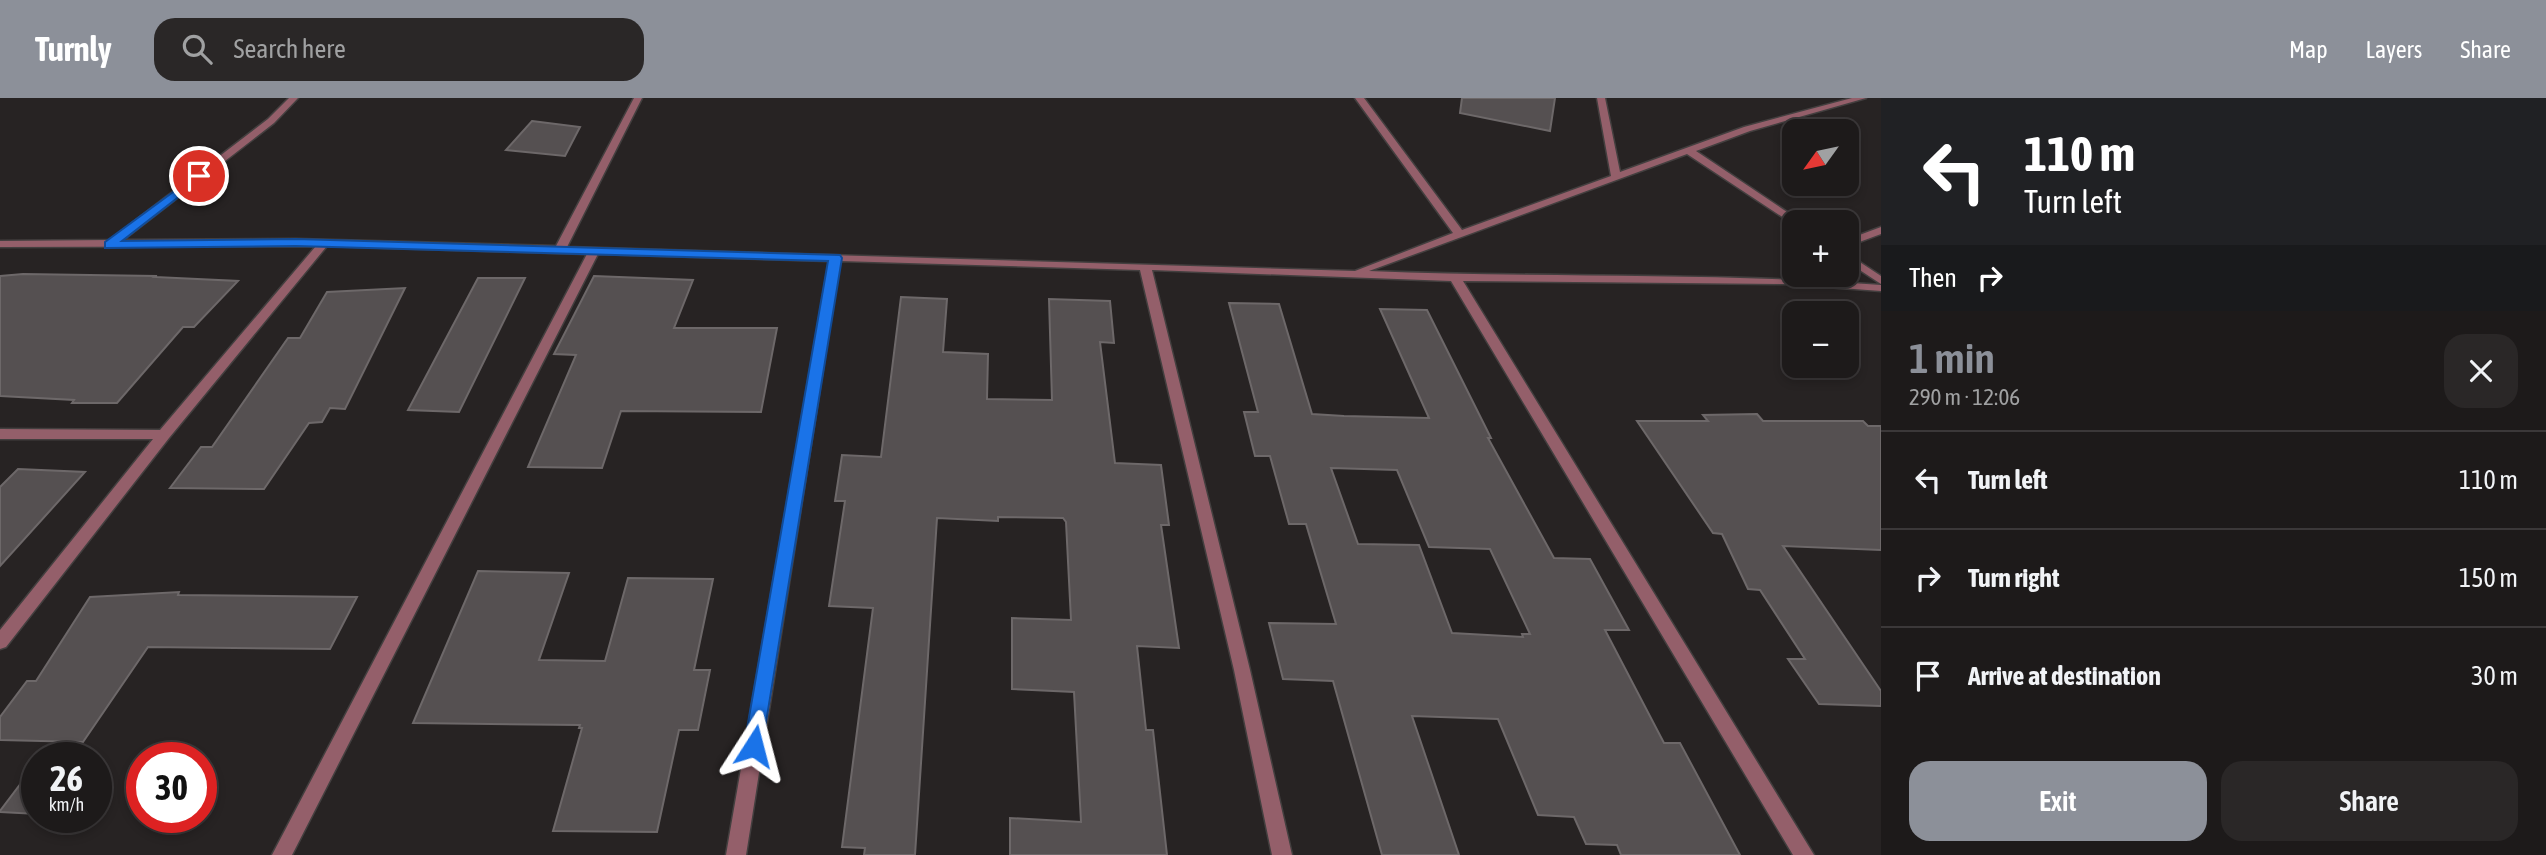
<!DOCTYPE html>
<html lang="en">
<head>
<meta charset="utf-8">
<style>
  :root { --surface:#1d1a1a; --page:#2a2727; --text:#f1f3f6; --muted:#a0a1a2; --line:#3b3839; --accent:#8c9099 }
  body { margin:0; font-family:"Asap Condensed",sans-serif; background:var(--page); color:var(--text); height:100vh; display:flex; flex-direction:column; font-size:26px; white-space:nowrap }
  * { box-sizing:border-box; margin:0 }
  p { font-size:23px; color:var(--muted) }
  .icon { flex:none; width:38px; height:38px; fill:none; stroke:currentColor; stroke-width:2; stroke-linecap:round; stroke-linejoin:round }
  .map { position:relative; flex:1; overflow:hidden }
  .drawer { display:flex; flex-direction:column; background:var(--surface); width:665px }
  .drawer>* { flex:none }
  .top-card { background:#202124; color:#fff; overflow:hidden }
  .needle { width:46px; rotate:237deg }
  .controls { position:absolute; left:1782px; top:21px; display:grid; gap:14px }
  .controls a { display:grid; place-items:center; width:77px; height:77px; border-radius:14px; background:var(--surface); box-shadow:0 4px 10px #0003,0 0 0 2px var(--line); font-size:35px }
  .speed { position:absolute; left:21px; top:644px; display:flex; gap:14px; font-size:35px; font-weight:700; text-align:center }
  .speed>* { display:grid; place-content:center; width:91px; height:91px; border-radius:50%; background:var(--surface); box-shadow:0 4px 10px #0003,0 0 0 2px var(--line); line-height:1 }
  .speed small { font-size:18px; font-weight:400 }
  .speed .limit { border:10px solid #d22; background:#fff; color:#111 }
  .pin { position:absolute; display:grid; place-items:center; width:60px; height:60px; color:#fff; margin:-30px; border:4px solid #fff; border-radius:50%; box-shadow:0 2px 7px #0007 }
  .me { position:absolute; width:77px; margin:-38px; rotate:9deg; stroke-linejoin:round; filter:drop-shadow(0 0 5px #0008) }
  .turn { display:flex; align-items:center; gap:24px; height:147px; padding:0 28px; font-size:32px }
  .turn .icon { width:91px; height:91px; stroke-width:2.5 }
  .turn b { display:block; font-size:49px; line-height:60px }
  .then { display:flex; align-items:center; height:66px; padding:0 28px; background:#0003; gap:14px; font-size:26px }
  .round { display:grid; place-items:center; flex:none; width:74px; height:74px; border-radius:21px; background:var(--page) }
  .head { display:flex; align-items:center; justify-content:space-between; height:119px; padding:0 28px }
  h1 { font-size:42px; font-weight:600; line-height:52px; color:var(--accent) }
  .button { display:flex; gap:14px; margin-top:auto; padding:14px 28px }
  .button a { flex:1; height:80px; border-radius:21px; background:var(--accent); color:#fff; font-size:28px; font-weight:600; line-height:80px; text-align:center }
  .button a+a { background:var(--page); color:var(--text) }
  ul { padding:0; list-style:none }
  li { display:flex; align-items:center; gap:21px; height:98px; padding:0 28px; border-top:2px solid var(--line) }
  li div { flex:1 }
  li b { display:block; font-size:26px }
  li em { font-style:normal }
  header { display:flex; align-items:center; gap:42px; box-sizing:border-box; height:98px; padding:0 35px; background:var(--accent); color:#fff }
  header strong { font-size:33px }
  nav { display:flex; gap:38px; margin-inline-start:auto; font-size:24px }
  .search { width:490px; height:63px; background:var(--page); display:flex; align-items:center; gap:18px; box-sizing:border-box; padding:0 24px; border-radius:21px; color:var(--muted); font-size:26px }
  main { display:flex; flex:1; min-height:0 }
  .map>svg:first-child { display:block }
  .building { fill:#555051; stroke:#6d6869; stroke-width:2; fill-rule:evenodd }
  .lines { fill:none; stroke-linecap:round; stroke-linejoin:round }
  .street-casing { stroke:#433f3f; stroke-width:3 }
  .street { fill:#945f6a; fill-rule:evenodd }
  .route { fill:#1a73e8; stroke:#114b97; stroke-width:2 }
</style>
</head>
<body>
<header>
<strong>Turnly</strong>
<div class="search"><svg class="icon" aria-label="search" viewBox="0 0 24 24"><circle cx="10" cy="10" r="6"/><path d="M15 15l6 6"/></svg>Search here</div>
<nav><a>Map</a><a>Layers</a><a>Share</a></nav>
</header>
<main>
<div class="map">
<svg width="1881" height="757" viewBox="0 0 1881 757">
  <rect width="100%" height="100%" fill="#272323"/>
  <path class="building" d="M 1462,0 L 1555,0 L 1550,33 L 1460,15 Z
    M 532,23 L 580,29 L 565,58 L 506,52 Z
    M 23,176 L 157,178 L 155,179 L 238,183 L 194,229 L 183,229 L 117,305 L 72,305 L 74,302 L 0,298 L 0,178 Z
    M 594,178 L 693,182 L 674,230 L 777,230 L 761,314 L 621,313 L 602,370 L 528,369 L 576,257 L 554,256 Z
    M 478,180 L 525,180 L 459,314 L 408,312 Z
    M 405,190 L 345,311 L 330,310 L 322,324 L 309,325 L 264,391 L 170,390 L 201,349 L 212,349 L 288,240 L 300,240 L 327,194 Z
    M 901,199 L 947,201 L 943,254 L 988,256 L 987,301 L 1052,302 L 1049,201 L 1110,203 L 1114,245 L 1100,244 L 1115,365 L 1161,367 L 1169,427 L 1161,427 L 1179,550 L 1137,548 L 1146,632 L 1153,632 L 1167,757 L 1010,757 L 1010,720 L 1081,724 L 1074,594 L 1012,591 L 1012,520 L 1071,522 L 1066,424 L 1063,420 L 998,419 L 998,423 L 937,420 L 915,757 L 864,757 L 865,750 L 842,749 L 873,510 L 829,508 L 845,403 L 835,403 L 842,357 L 881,359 Z
    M 1229,205 L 1279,206 L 1312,316 L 1344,318 L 1429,320 L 1380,211 L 1427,212 L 1491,340 L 1488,340 L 1554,460 L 1590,461 L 1629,532 L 1605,532 L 1664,645 L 1680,645 L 1740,757 L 1621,757 L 1617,747 L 1586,746 L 1574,719 L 1538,717 L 1498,621 L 1412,618 L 1459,757 L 1382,757 L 1333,583 L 1283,581 L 1269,525 L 1336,526 L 1306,426 L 1289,426 L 1270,358 L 1255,358 L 1244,314 L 1258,314 ZM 1331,370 L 1397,372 L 1429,449 L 1490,451 L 1530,536 L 1522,536 L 1523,539 L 1452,535 L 1419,447 L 1358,446 Z
    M 1757,316 L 1763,323 L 1863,323 L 1868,328 L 1881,328 L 1881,452 L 1783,448 L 1881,593 L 1881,608 L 1819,606 L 1788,561 L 1805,561 L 1760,492 L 1748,491 L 1722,436 L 1713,435 L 1637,323 L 1708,323 L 1703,317 Z
    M 18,371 L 85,374 L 0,468 L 0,389 Z
    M 478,473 L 569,475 L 539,562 L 605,563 L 628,480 L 713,481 L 694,572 L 710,572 L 698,632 L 679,632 L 657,734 L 553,733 L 582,630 L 579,630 L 580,627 L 413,625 Z
    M 179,494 L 178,497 L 357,499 L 330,551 L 148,549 L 83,644 L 0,642 L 0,619 L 27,583 L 36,583 L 90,499 Z
    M 37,664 L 37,716 L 0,714 L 0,713 Z"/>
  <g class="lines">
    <defs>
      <path id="street" d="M 289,0 L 298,0 L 274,25 L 123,142 L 296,141 L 556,148 L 634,0 L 642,0 L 567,149 L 1355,173 L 1453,135 L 1355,0 L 1364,0 L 1462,132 L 1611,78 L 1597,0 L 1605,0 L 1620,74 L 1744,29 L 1852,0 L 1866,0 L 1750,33 L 1696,53 L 1802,124 L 1794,124 L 1793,126 L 1687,56 L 1369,173 C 1540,180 1711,174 1881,187 L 1881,193 L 1786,186 L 1463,183 L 1814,757 L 1793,757 L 1451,183 L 1152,172 L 1250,572 L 1292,757 L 1272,757 L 1234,572 L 1140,172 L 840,163 L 746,757 L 726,757 L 829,163 L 598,156 L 292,757 L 272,757 L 587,156 L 327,148 L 169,340 L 6,549 L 0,551 L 0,532 L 153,341 L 0,341 L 0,331 L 160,332 L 316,148 L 0,149 L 0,143 L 110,142 L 268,21 Z
        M 1881,129 L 1881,136 L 1846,149 L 1846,142 Z
        M 1846,155 L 1881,178 L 1881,186 L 1846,163 Z"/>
    </defs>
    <use href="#street" class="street-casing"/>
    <use href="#street" class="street"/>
  </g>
  <path class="route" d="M 199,75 L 204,78 L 203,80 L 122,143 L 296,141 L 840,157 L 842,160 L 761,655 L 754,657 L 747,655 L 744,648 L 828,163 L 296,148 L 105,150 L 105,144 Z"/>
</svg>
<div class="controls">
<a><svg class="needle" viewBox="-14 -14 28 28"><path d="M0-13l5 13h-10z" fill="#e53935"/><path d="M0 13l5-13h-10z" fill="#a0a1a2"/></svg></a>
<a>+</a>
<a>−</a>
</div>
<div class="speed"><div>26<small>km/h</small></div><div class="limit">30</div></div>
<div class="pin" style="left:199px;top:78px;background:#d93025"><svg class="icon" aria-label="arrive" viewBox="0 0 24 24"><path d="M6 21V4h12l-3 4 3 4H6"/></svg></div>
<svg class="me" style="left:754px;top:648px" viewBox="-20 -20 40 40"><path d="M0-17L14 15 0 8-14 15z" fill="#1a73e8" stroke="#fff" stroke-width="4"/></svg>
</div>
<section class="drawer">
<div class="top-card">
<div class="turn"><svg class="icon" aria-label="left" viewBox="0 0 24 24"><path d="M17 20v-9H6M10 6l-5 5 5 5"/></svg><div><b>110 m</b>Turn left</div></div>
<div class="then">Then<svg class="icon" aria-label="right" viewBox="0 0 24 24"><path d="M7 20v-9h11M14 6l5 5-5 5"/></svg></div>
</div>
<div class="head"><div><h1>1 min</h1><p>290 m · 12:06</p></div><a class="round"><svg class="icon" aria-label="close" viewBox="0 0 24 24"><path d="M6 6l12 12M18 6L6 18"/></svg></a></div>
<ul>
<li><svg class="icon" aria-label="left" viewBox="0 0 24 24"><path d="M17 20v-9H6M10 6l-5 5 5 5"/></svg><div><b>Turn left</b></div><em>110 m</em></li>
<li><svg class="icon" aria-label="right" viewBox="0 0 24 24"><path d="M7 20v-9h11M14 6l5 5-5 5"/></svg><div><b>Turn right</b></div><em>150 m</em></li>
<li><svg class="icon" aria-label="arrive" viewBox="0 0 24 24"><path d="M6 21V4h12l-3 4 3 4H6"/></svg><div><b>Arrive at destination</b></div><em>30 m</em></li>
</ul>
<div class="button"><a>Exit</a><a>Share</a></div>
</section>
</main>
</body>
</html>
